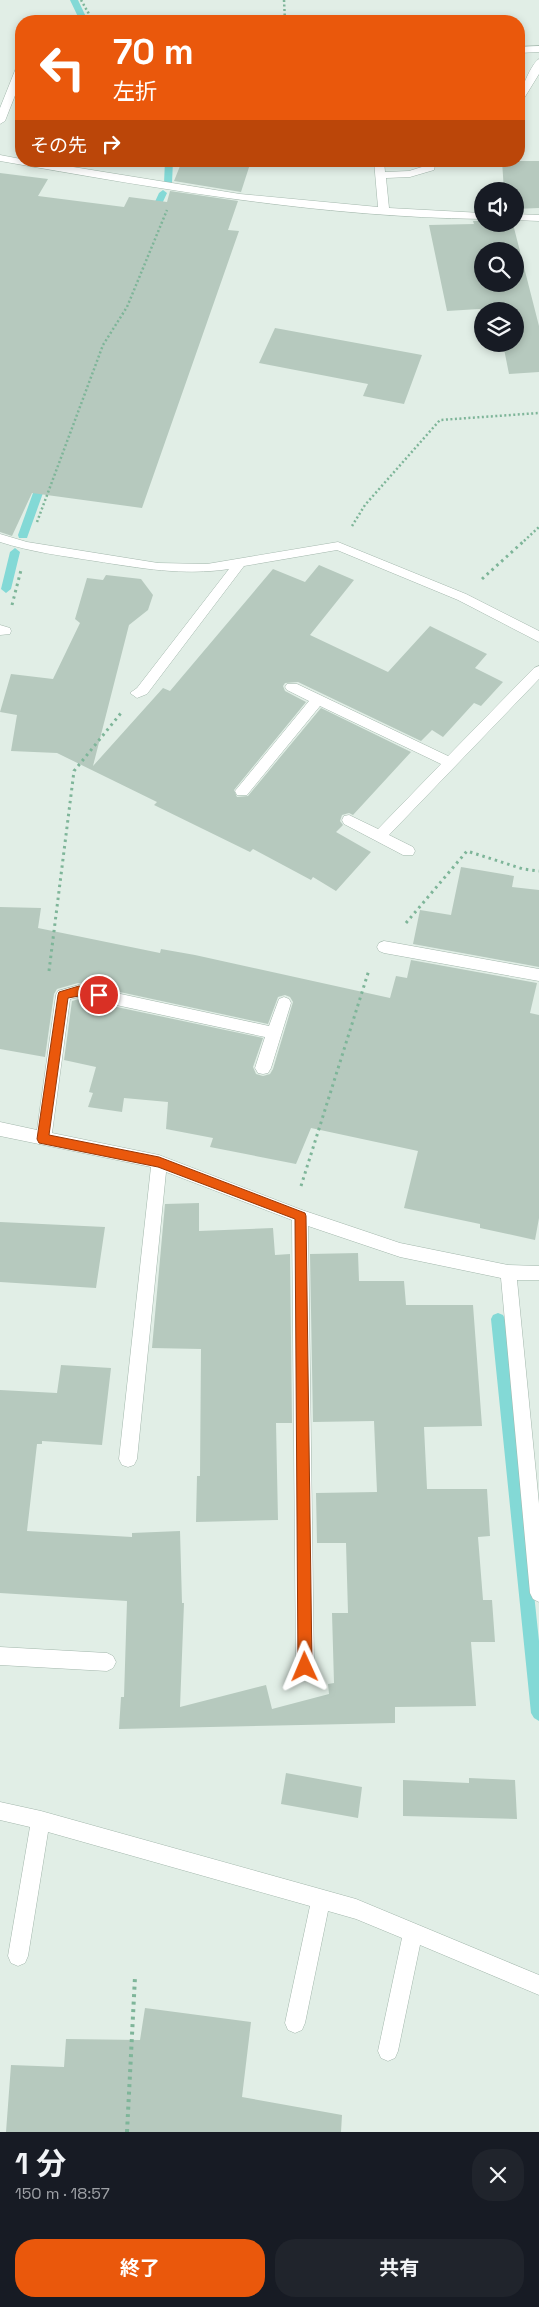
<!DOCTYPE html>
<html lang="ja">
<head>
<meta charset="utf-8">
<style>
  :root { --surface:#171b24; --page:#20242c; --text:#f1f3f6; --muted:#9ea1a6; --accent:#ea580c }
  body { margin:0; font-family:"Space Grotesk","Noto Sans JP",sans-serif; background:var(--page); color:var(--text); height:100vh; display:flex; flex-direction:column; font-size:19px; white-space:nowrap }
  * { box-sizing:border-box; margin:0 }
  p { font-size:16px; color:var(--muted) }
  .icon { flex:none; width:28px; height:28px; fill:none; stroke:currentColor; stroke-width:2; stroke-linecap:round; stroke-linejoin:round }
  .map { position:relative; height:2132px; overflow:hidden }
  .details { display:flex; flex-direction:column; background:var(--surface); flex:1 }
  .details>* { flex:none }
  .hud { position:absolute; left:15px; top:15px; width:510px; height:152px; border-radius:20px; box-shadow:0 2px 8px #0003; background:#ea580c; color:#fff; overflow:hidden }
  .tools { position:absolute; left:474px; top:182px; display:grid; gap:10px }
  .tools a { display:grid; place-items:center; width:50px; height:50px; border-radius:50%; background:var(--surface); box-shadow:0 2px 8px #0003; font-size:25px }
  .pin { position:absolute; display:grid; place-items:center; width:42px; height:42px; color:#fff; margin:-21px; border:2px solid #fff; border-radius:50%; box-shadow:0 1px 5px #0007 }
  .me { position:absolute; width:55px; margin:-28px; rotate:359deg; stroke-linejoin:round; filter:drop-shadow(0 0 4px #0008) }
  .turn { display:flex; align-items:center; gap:18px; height:105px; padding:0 15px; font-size:22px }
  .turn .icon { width:65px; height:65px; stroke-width:2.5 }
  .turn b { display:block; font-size:35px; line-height:42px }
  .then { display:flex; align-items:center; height:48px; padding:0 15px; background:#0003; gap:10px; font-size:19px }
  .round { display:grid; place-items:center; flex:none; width:52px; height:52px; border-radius:20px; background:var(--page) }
  .overview { display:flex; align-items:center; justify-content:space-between; height:85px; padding:0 15px }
  h1 { font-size:30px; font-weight:700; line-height:38px }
  .primary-button { display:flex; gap:10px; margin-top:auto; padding:10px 15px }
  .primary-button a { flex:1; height:58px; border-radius:20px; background:var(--accent); color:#fff; font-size:20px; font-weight:700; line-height:58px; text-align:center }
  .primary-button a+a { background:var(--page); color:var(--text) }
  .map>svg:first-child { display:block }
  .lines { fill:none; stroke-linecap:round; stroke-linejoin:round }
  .stream { fill:#83d9d6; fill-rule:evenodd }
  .building { fill:#b6c9be; fill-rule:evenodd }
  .minor-casing { stroke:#a3b7ac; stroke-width:1 }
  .path-far2 { stroke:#7eb599; stroke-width:2.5; stroke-dasharray:2 2.5; stroke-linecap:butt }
  .path-far1 { stroke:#7eb599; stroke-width:3; stroke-dasharray:2.5 4; stroke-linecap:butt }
  .path { stroke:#7eb599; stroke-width:4; stroke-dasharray:3 4.5; stroke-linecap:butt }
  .minor { fill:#fff; fill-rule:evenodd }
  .route { fill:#ea580c; stroke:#983908 }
</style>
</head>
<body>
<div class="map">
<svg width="539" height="2132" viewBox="0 0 539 2132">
  <rect width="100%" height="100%" fill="#e1eee6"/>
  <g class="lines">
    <path class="stream" d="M 70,0 L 78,0 L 88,21 L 80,21 Z
      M 165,161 L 173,161 L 172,183 L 168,186 L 164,183 Z
      M 163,190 L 167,193 L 156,217 L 149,219 L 148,217 L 159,193 Z
      M 43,476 L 48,479 L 28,535 L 27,538 L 19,538 L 18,535 L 38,479 Z
      M 15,548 L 20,552 L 11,589 L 6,593 L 1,589 L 10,552 Z
      M 498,1313 L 503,1315 L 505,1319 L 539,1641 L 539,1721 L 534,1718 L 531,1713 L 491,1319 L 493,1315 Z"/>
  </g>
  <path class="building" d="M 182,161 L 251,161 L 241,192 L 174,181 Z
    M 502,161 L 539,161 L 539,208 L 515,209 L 515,191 L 504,191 Z
    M 0,173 L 48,179 L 38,196 L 124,207 L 129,197 L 167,202 L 170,191 L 238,201 L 228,230 L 239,231 L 142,508 L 32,493 L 12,536 L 0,532 Z
    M 473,221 L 482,221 L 482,224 L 513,224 L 539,326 L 539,372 L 509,374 L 503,344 L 515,344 L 515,311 L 496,311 L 495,308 L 447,311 L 429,225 L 474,224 ZM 482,251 L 515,251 L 515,284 L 482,284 Z
    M 275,328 L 422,355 L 404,404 L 363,396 L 368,384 L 259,363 Z
    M 319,565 L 354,580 L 310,635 L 388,672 L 430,626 L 487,654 L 475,668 L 503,682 L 481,706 L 474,703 L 443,737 L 432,730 L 421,741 L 298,682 L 285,683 L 283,686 L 285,691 L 306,702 L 234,790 L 237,797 L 248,796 L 321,708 L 411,752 L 353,815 L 349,813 L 342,815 L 340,821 L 343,825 L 336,832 L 371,852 L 336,891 L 313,877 L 311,880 L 253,849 L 250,852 L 154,805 L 157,802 L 57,753 L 11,751 L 17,715 L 0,712 L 11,674 L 53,679 L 80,623 L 75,619 L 87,578 L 103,580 L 106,575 L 141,579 L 153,595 L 148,610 L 129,625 L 93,766 L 163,688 L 170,691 L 273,569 L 305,582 Z
    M 461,867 L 514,876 L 512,887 L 539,890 L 539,967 L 413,944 L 420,910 L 451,915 Z
    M 0,907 L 41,908 L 38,928 L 160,953 L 161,949 L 195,955 L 390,998 L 396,976 L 407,978 L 411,960 L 537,983 L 530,1013 L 539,1015 L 539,1218 L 535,1240 L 480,1228 L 480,1224 L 404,1208 L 418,1151 L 311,1128 L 296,1164 L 210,1147 L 213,1138 L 166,1129 L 168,1102 L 124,1098 L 122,1112 L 88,1107 L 93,1093 L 89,1092 L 96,1067 L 64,1060 L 72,1001 L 79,999 L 263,1038 L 253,1067 L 256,1074 L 263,1076 L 270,1074 L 273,1069 L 293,1002 L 290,997 L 285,995 L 278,997 L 268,1024 L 78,983 L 57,989 L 54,994 L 45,1057 L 0,1049 Z
    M 199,1203 L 199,1231 L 273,1228 L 275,1255 L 290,1254 L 292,1423 L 276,1423 L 278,1520 L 196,1522 L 197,1476 L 200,1476 L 201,1349 L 152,1348 L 165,1204 Z
    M 0,1222 L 105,1227 L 96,1288 L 0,1282 Z
    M 358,1253 L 359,1281 L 404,1281 L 406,1305 L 473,1305 L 482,1426 L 424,1427 L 427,1489 L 487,1489 L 490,1536 L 478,1537 L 483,1600 L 492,1600 L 495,1642 L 471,1642 L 476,1706 L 395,1707 L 395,1723 L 119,1729 L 121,1697 L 124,1697 L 127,1601 L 0,1593 L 0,1390 L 57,1393 L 61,1365 L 111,1368 L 102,1445 L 42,1441 L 42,1444 L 37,1444 L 27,1531 L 132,1537 L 132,1533 L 180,1531 L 182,1603 L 184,1603 L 180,1707 L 266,1685 L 272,1709 L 329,1694 L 328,1684 L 334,1683 L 332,1613 L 348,1613 L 346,1543 L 317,1543 L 316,1493 L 377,1492 L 374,1421 L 313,1422 L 310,1254 Z
    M 286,1773 L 362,1787 L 358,1818 L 281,1804 Z
    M 469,1778 L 515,1780 L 517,1819 L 403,1816 L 403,1780 L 469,1783 Z
    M 145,2008 L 251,2022 L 242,2097 L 342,2115 L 341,2132 L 6,2132 L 11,2065 L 64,2067 L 66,2039 L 140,2040 Z"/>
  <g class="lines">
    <defs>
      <path id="minor" d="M 539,46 L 539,52 L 519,53 L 519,47 Z
        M 539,59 L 539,74 L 523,100 L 519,101 C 519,93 532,62 539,59 Z
        M 21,65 L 21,80 L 5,121 L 0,124 L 0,108 L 16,68 Z
        M 0,155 L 21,159 L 21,161 L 36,161 L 240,194 L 378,207 L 374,161 L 384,161 L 385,172 L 409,171 L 425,166 L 426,161 L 436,161 L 434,170 L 410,177 L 386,178 L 389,208 L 482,213 L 482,219 C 320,217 160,189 0,161 Z
        M 515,214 L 539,215 L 539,221 L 515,220 Z
        M 0,534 L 27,542 L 158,563 L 207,564 L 338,542 L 466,594 L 539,631 L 539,642 L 458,600 L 337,550 L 244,566 L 147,694 L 137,698 L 130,693 L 137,688 L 229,569 C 183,576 140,568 95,561 C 63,556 31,552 0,542 Z
        M 0,625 L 10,628 L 11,631 L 10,634 L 0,635 Z
        M 539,666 L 539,679 L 389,835 L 413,847 L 415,851 L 413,855 L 403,855 L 344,824 L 342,820 L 344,816 L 349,815 L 378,829 L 441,764 L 320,706 L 247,795 L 237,795 L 235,791 L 309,701 L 287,690 L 285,687 L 287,684 L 297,684 L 448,756 L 534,668 Z
        M 384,941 L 539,969 L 539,981 L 384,953 L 379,951 L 377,947 L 379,943 Z
        M 79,985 L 269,1026 L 279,999 L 284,997 L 289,999 L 291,1003 L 271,1068 L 268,1073 L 263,1074 L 258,1073 L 255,1068 L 265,1037 L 79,997 L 70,999 L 52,1133 L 159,1155 L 302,1210 L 400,1243 L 508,1265 L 539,1266 L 539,1280 L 517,1280 L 539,1504 L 539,1602 L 533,1599 L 530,1593 L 501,1278 L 400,1257 L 308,1226 L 314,1667 L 311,1673 L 305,1676 L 299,1673 L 296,1667 L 292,1220 L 166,1172 L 137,1459 L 134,1465 L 128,1467 L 122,1465 L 119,1459 L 151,1167 L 0,1136 L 0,1122 L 37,1130 L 56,995 L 58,991 Z
        M 0,1647 L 107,1653 L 113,1656 L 116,1662 L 113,1668 L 107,1671 L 0,1665 Z
        M 0,1802 L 41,1811 L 356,1899 L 539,1975 L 539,1995 L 420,1945 L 398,2051 L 395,2058 L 388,2061 L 381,2058 L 378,2051 L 402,1938 L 356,1919 L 328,1911 L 305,2023 L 302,2030 L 295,2033 L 288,2030 L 285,2023 L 310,1906 L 48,1832 L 28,1956 L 25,1963 L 18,1966 L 11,1963 L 8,1956 L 30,1827 L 0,1820 Z"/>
    </defs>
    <use href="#minor" class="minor-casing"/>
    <path class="path-far2" d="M 81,0 L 93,21
      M 284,0 L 285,21
      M 37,522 L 103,345 L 127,307 L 167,210
      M 352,526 L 365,505 L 440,420 L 539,413
      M 524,541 L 539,527"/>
    <path class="path-far1" d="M 482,579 L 525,540
      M 12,605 L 21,570
      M 406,923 L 467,851 L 523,869 L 539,871
      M 49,971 L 74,771 L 121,713
      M 301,1186 L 369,970"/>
    <path class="path" d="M 127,2132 L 135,1977"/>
    <use href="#minor" class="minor"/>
  </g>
  <path class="route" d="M 79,986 L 103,992 L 104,995 L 99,1000 L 79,996 L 68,998 L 49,1135 L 159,1157 L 305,1213 L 306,1216 L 312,1667 L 310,1671 L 305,1673 L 300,1671 L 298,1667 L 295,1219 L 158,1167 L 39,1143 L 37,1139 L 58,995 L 59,992 Z"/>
</svg>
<div class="tools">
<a><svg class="icon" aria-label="sound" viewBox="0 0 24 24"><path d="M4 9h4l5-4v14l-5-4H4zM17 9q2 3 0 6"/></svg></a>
<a><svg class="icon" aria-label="search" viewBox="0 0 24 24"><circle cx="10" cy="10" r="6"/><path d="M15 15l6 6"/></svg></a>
<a><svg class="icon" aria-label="layers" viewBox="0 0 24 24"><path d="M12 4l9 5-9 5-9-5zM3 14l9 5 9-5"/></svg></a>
</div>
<div class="pin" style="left:99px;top:995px;background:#d93025"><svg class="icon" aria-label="arrive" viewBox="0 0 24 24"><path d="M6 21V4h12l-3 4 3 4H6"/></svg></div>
<svg class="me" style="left:305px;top:1667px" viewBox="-20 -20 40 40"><path d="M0-17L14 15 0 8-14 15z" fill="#ea580c" stroke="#fff" stroke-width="4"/></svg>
<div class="hud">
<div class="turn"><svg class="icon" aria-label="left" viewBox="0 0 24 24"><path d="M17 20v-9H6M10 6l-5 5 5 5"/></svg><div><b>70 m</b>左折</div></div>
<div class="then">その先<svg class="icon" aria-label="right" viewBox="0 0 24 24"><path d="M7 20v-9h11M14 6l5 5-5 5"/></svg></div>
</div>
</div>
<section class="details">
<div class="overview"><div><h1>1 分</h1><p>150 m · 18:57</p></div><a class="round"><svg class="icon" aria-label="close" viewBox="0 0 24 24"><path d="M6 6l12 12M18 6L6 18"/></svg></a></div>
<div class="primary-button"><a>終了</a><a>共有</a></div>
</section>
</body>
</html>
